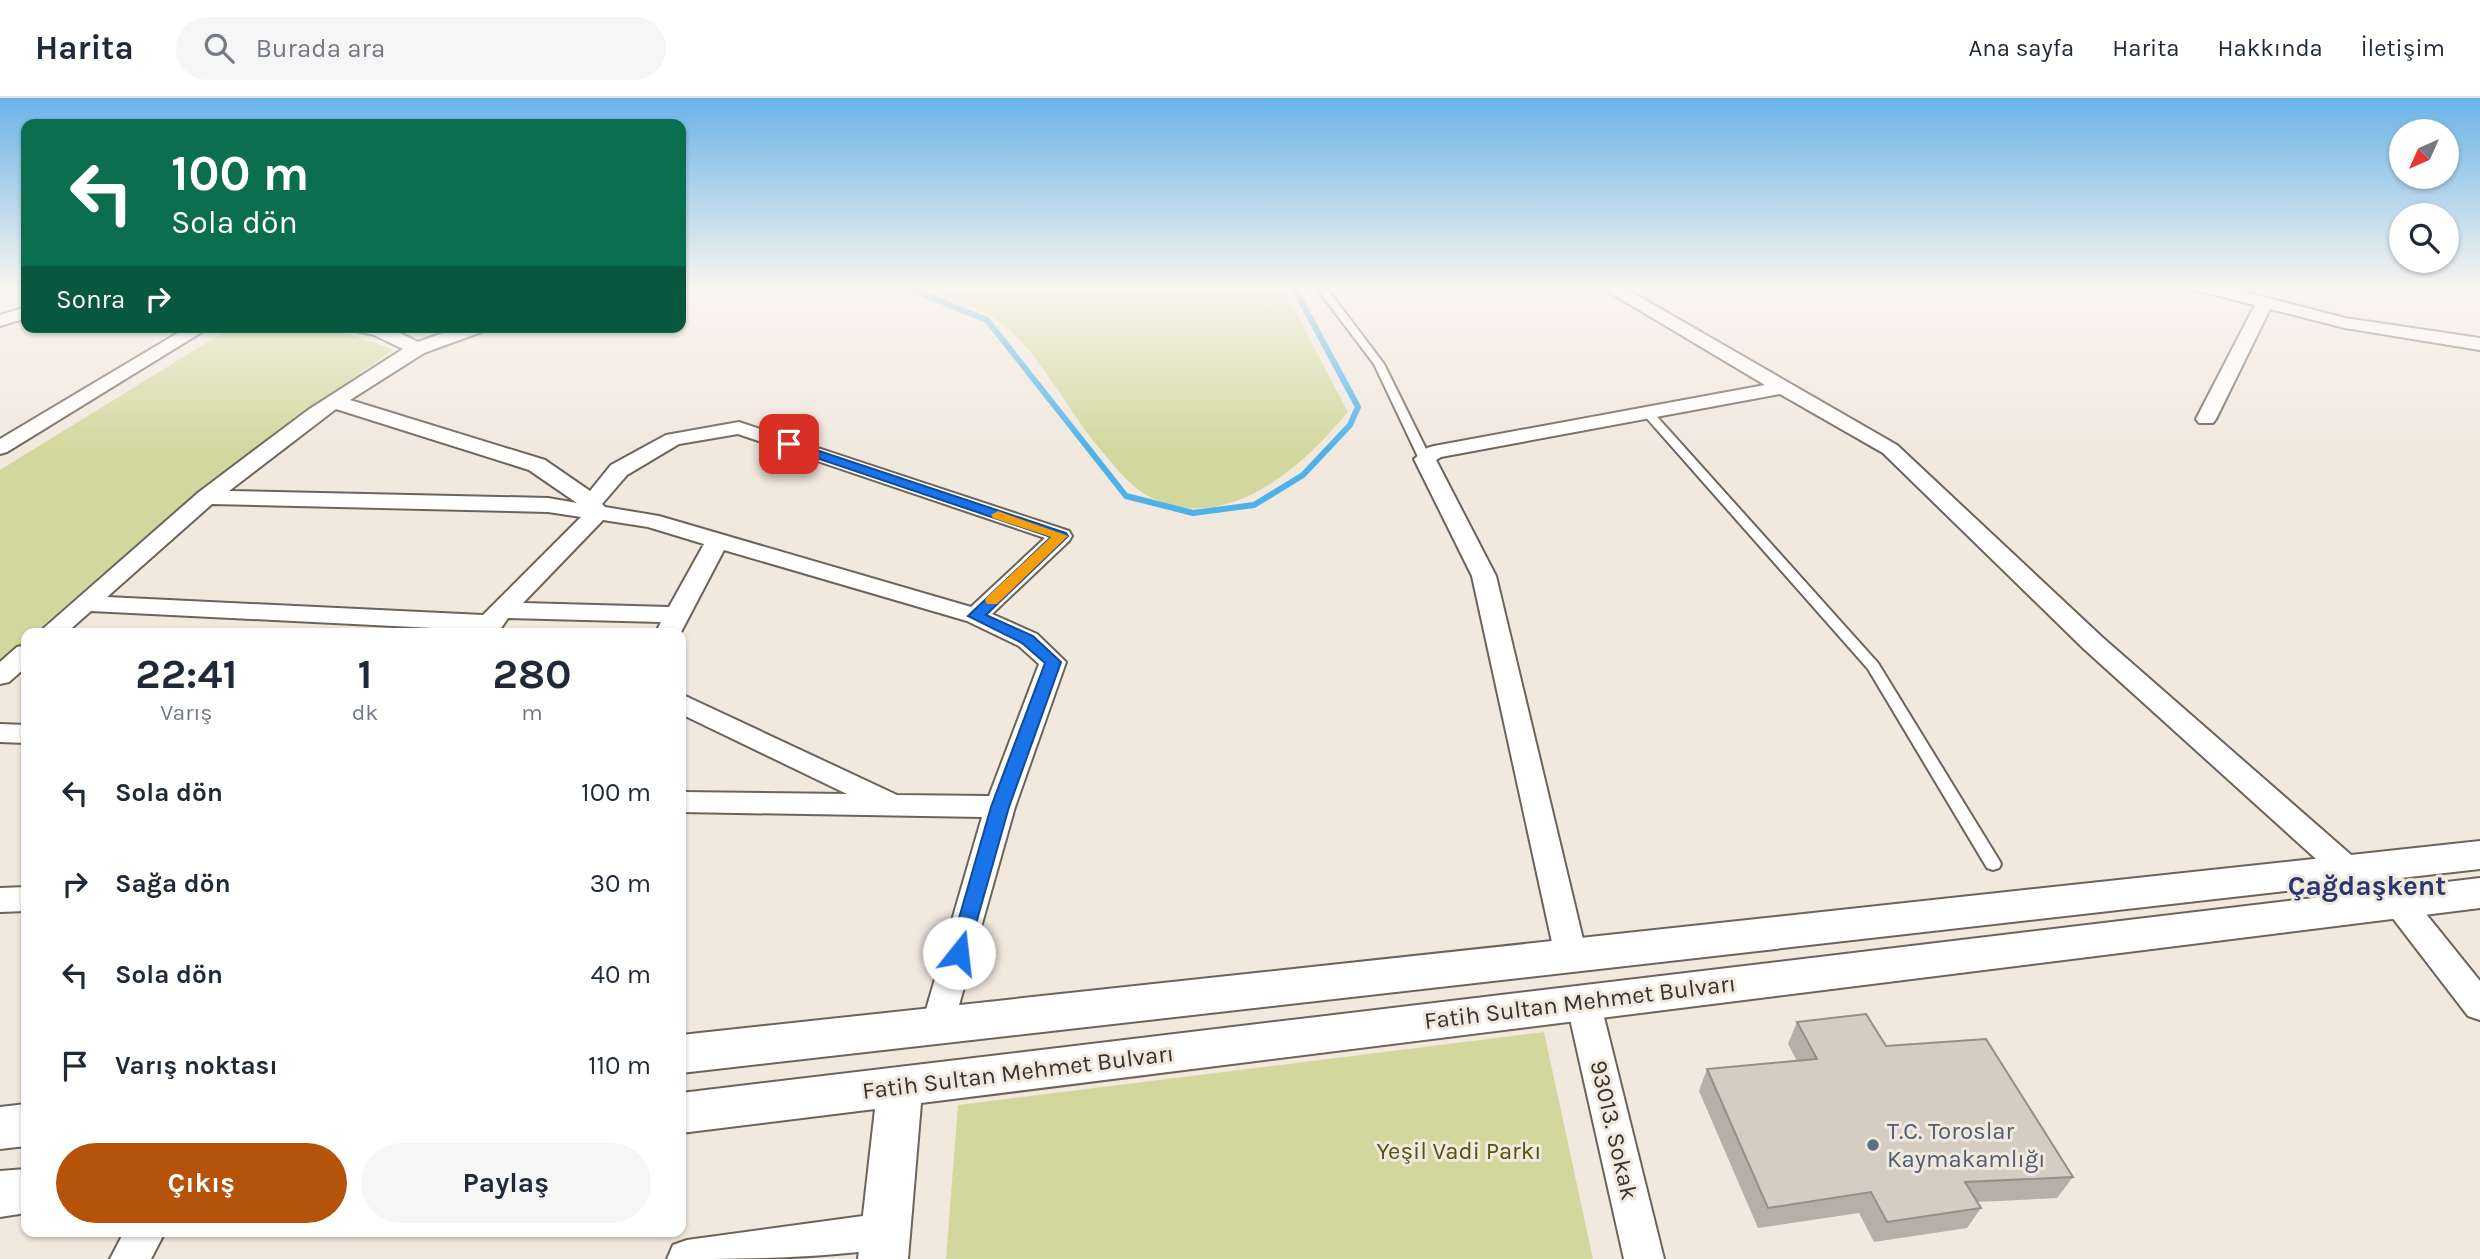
<!DOCTYPE html>
<html lang="tr">
<head>
<meta charset="utf-8">
<style>
  :root { --surface:#fff; --page:#f6f6f7; --text:#1f2937; --muted:#747a83; --line:#e0e1e3; --accent:#b45309 }
  body { margin:0; font-family:Karla,sans-serif; background:var(--page); color:var(--text); height:100vh; display:flex; flex-direction:column; font-size:26px; white-space:nowrap }
  * { box-sizing:border-box; margin:0 }
  p { font-size:23px; color:var(--muted) }
  .icon { flex:none; width:38px; height:38px; fill:none; stroke:currentColor; stroke-width:2; stroke-linecap:round; stroke-linejoin:round }
  .map { position:relative; flex:1; overflow:hidden }
  .drawer { position:absolute; left:21px; top:530px; width:665px; height:609px; display:flex; flex-direction:column; background:var(--surface); border-radius:14px; box-shadow:0 2px 5px #0004 }
  .drawer>* { flex:none }
  .banner { position:absolute; left:21px; top:21px; width:665px; height:214px; border-radius:14px; box-shadow:0 2px 5px #0004; background:#0b6e4f; color:#fff; overflow:hidden }
  .needle { width:46px; rotate:225deg }
  .buttons { position:absolute; left:2389px; top:21px; display:grid; gap:14px }
  .buttons a { display:grid; place-items:center; width:70px; height:70px; border-radius:50%; background:var(--surface); box-shadow:0 2px 5px #0004; font-size:35px }
  .pin { position:absolute; display:grid; place-items:center; width:60px; height:60px; color:#fff; margin:-30px; border-radius:14px; box-shadow:0 4px 10px #0006 }
  .me { position:absolute; width:77px; margin:-38px; rotate:16deg; stroke-linejoin:round; filter:drop-shadow(0 0 5px #0008) }
  .turn { display:flex; align-items:center; gap:24px; height:147px; padding:0 35px; font-size:32px }
  .turn .icon { width:91px; height:91px; stroke-width:2.5 }
  .turn b { display:block; font-size:49px; line-height:60px }
  .then { display:flex; align-items:center; height:66px; padding:0 35px; background:#0003; gap:14px; font-size:26px }
  .eta { display:flex; justify-content:space-evenly; align-items:center; height:119px; text-align:center }
  .eta b { font-size:42px; font-weight:700; line-height:49px }
  .cta { display:flex; gap:14px; margin-top:auto; padding:14px 35px }
  .cta a { flex:1; height:80px; border-radius:42px; background:var(--accent); color:#fff; font-size:28px; font-weight:700; line-height:80px; text-align:center }
  .cta a+a { background:var(--page); color:var(--text) }
  ul { padding:0; list-style:none }
  li { display:flex; align-items:center; gap:21px; height:91px; padding:0 35px }
  li div { flex:1 }
  li b { display:block; font-size:26px }
  li em { font-style:normal }
  header { display:flex; align-items:center; gap:42px; box-sizing:border-box; height:98px; padding:0 35px; background:var(--surface); border-bottom:2px solid var(--line) }
  header strong { font-size:33px }
  nav { display:flex; gap:38px; margin-inline-start:auto; font-size:24px }
  .search { width:490px; height:63px; background:var(--page); display:flex; align-items:center; gap:18px; box-sizing:border-box; padding:0 24px; border-radius:38px; color:var(--muted); font-size:26px }
  .map>svg:first-child { display:block }
  .green { fill:#d2d89d }
  .lines { fill:none; stroke-linecap:round; stroke-linejoin:round }
  .stream { stroke:#4eb2e9; stroke-width:6 }
  .service-casing { stroke:#6c645b; stroke-width:4 }
  .minor-casing { stroke:#6c645b; stroke-width:4 }
  .tertiary-casing { stroke:#6c645b; stroke-width:4 }
  .service { fill:#fff; fill-rule:evenodd }
  .minor { fill:#fff; fill-rule:evenodd }
  .tertiary { fill:#fff; fill-rule:evenodd }
  .wall { fill:#b7afa7 }
  .building { fill:#d5ccc2; stroke:#958f88; stroke-width:2 }
  .route { fill:#1a73e8; stroke:#114b97; stroke-width:2 }
  .slow { fill:#f59e0b }
  .service-dot { fill:#5c6f8a; stroke:#f1e8de; stroke-width:2.5 }
  .labels { text-anchor:middle; stroke-width:6; stroke-linejoin:round; paint-order:stroke }
  .near-street-label { font-size:24px; fill:#373430; stroke:#f1e8de }
  .near-service-label { font-size:24px; fill:#4e5e75; stroke:#f1e8de; text-anchor:start }
  .near-park-label { font-size:24px; fill:#51560d; stroke:#f1e8de }
  .district-label { font-size:28px; font-weight:bold; fill:#283770; stroke:#f1e8de }
</style>
</head>
<body>
<header>
<strong>Harita</strong>
<div class="search"><svg class="icon" aria-label="search" viewBox="0 0 24 24"><circle cx="10" cy="10" r="6"/><path d="M15 15l6 6"/></svg>Burada ara</div>
<nav><a>Ana sayfa</a><a>Harita</a><a>Hakkında</a><a>İletişim</a></nav>
</header>
<div class="map">
<svg width="2480" height="1161" viewBox="0 0 2480 1161">
  <rect width="100%" height="100%" fill="#f1e8de"/>
  <path class="green" d="M 921,188 L 1282,188 L 1348,314 C 1302,369 1227,438 1150,399 C 1130,389 1114,367 1100,351 C 1069,314 1046,266 1011,233 C 986,210 953,200 921,188 Z
    M 232,229 C 290,229 338,226 392,252 L 203,389 L 34,535 L 26,536 L 26,542 L 0,565 L 0,372 Z
    M 1544,934 L 1593,1161 L 946,1161 L 958,1007 Z"/>
  <g class="lines">
    <path class="stream" d="M 903,188 L 987,222 L 1126,398 L 1193,415 L 1254,407 L 1303,377 L 1350,327 L 1358,309 L 1293,188"/>
    <defs>
      <path id="service" d="M 1315,188 L 1325,188 L 1384,266 L 1431,361 L 1429,363 L 1425,364 L 1419,361 L 1374,266 Z
        M 1647,311 L 1651,312 L 1878,565 L 1999,762 L 2001,766 L 1999,770 L 1993,772 L 1987,770 L 1868,571 L 1643,316 L 1643,312 Z"/>
      <path id="minor" d="M 1599,188 L 1621,188 L 1897,347 L 2102,539 L 2358,763 L 2362,771 L 2358,779 L 2347,783 L 2336,779 L 2084,551 L 1883,355 L 1780,296 L 1441,359 L 1436,362 L 1496,478 L 1587,858 L 1583,867 L 1571,871 L 1559,867 L 1555,858 L 1472,478 L 1414,361 L 1427,350 L 1434,348 L 1765,287 Z
        M 2192,188 L 2222,188 L 2345,220 L 2480,240 L 2480,252 L 2345,230 L 2270,211 L 2216,321 L 2213,325 L 2199,325 L 2196,321 L 2255,207 L 2195,192 Z
        M 26,209 L 26,220 L 0,228 L 0,217 Z
        M 188,229 L 210,229 L 7,354 L 0,356 L 0,341 Z
        M 353,229 L 388,229 L 418,244 L 460,229 L 487,229 L 484,233 L 424,255 L 350,302 L 545,362 L 590,393 L 611,367 L 666,337 L 739,324 L 1069,433 L 1072,438 L 1069,443 L 992,516 L 1037,536 L 1066,564 L 1015,709 L 950,939 L 938,943 L 926,939 L 921,929 L 982,719 L 681,714 L 681,694 L 847,696 L 681,616 L 681,596 L 897,697 L 989,698 L 1039,566 L 1019,548 L 967,523 L 724,452 L 680,536 L 655,536 L 661,524 L 508,520 L 497,536 L 472,536 L 473,532 L 91,513 L 65,536 L 37,536 L 199,394 L 308,312 L 403,251 L 374,237 L 356,233 ZM 336,311 L 529,372 L 577,405 L 548,400 L 229,393 ZM 738,336 L 1045,440 L 971,509 L 659,418 L 605,409 L 602,406 L 627,377 L 679,346 ZM 212,406 L 548,414 L 581,419 L 483,517 L 107,499 ZM 603,422 L 648,429 L 704,446 L 669,509 L 523,505 Z
        M 26,547 L 26,569 L 9,584 L 0,586 L 0,564 L 17,549 Z
        M 0,626 L 26,627 L 26,645 L 0,644 Z
        M 26,789 L 26,813 L 0,814 L 0,790 Z
        M 2399,793 L 2410,796 L 2480,883 L 2480,922 L 2468,918 L 2388,814 L 2383,805 L 2388,796 Z
        M 1583,889 L 1595,893 L 1600,903 L 1664,1161 L 1624,1161 L 1566,903 L 1571,893 Z
        M 885,1115 L 899,1121 L 905,1134 L 899,1147 C 840,1161 732,1161 667,1161 L 673,1147 L 687,1142 Z
        M 124,1134 L 165,1134 L 151,1161 L 110,1161 Z"/>
      <path id="tertiary" d="M 2480,743 L 2480,771 L 681,975 L 681,937 Z
        M 2480,780 L 2480,810 L 921,1005 L 908,1161 L 858,1161 L 875,1011 L 681,1035 L 681,995 Z
        M 26,1006 L 26,1048 L 0,1051 L 0,1009 Z
        M 26,1071 L 26,1115 L 0,1119 L 0,1073 Z"/>
    </defs>
    <use href="#service" class="service-casing"/>
    <use href="#minor" class="minor-casing"/>
    <use href="#tertiary" class="tertiary-casing"/>
    <use href="#service" class="service"/>
    <use href="#minor" class="minor"/>
    <use href="#tertiary" class="tertiary"/>
  </g>
  <path class="wall" d="M 1797,924 L 1886,948 L 2073,1079 L 2057,1100 L 1977,1104 L 1981,1110 L 1967,1130 L 1874,1144 L 1859,1115 L 1758,1130 L 1699,993 L 1707,971 L 1797,963 L 1788,946 Z"/>
  <path class="building" d="M 1866,916 L 1886,948 L 1986,941 L 2073,1079 L 1965,1084 L 1981,1110 L 1887,1124 L 1871,1094 L 1768,1110 L 1707,971 L 1817,961 L 1797,924 Z"/>
  <linearGradient id="sky" x2="0" y2="1"><stop stop-color="#6ab3e8"/><stop offset="0.54" stop-color="#f9f5f0"/><stop offset="1" stop-color="#f9f5f0" stop-opacity="0"/></linearGradient>
  <rect width="2480" height="351" fill="url(#sky)"/>
  <path class="route" d="M 789,343 L 1066,435 L 1068,438 L 986,517 L 1033,538 L 1061,564 L 1009,709 L 966,861 L 959,863 L 952,861 L 949,855 L 991,709 L 1045,565 L 1022,545 L 968,518 L 1051,439 L 784,349 L 784,344 Z"/>
  <path class="slow" d="M 998,413 L 1068,438 L 997,506 L 987,506 L 985,502 L 987,499 L 1051,439 L 993,420 L 991,417 Z"/>
  <circle class="service-dot" cx="1873" cy="1047" r="7"/>
  <g class="labels">
    <g class="near-street-label">
      <text transform="translate(1580 904) rotate(-7)" y="8">Fatih Sultan Mehmet Bulvarı</text>
      <text transform="translate(1018 974) rotate(-7)" y="8">Fatih Sultan Mehmet Bulvarı</text>
      <text transform="translate(1614 1032) rotate(77)" y="8">93013. Sokak</text>
    </g>
    <g class="near-service-label">
      <text x="1887" y="1041">T.C. Toroslar<tspan x="1887" dy="28">Kaymakamlığı</tspan></text>
    </g>
    <g class="near-park-label">
      <text x="1459" y="1061">Yeşil Vadi Parkı</text>
    </g>
    <g class="district-label">
      <text x="2367" y="797">Çağdaşkent</text>
    </g>
  </g>
</svg>
<div class="buttons">
<a><svg class="needle" viewBox="-14 -14 28 28"><path d="M0-13l5 13h-10z" fill="#e53935"/><path d="M0 13l5-13h-10z" fill="#747a83"/></svg></a>
<a><svg class="icon" aria-label="search" viewBox="0 0 24 24"><circle cx="10" cy="10" r="6"/><path d="M15 15l6 6"/></svg></a>
</div>
<div class="pin" style="left:789px;top:346px;background:#d93025"><svg class="icon" aria-label="arrive" viewBox="0 0 24 24"><path d="M6 21V4h12l-3 4 3 4H6"/></svg></div>
<svg class="me" style="left:959px;top:855px" viewBox="-20 -20 40 40"><circle r="19" fill="#fff"/><path d="M0-13L10 11 0 6-10 11z" fill="#1a73e8"/></svg>
<div class="banner">
<div class="turn"><svg class="icon" aria-label="left" viewBox="0 0 24 24"><path d="M17 20v-9H6M10 6l-5 5 5 5"/></svg><div><b>100 m</b>Sola dön</div></div>
<div class="then">Sonra<svg class="icon" aria-label="right" viewBox="0 0 24 24"><path d="M7 20v-9h11M14 6l5 5-5 5"/></svg></div>
</div>
<section class="drawer">
<div class="eta">
<div><b>22:41</b><p>Varış</p></div>
<div><b>1</b><p>dk</p></div>
<div><b>280</b><p>m</p></div>
</div>
<ul>
<li><svg class="icon" aria-label="left" viewBox="0 0 24 24"><path d="M17 20v-9H6M10 6l-5 5 5 5"/></svg><div><b>Sola dön</b></div><em>100 m</em></li>
<li><svg class="icon" aria-label="right" viewBox="0 0 24 24"><path d="M7 20v-9h11M14 6l5 5-5 5"/></svg><div><b>Sağa dön</b></div><em>30 m</em></li>
<li><svg class="icon" aria-label="left" viewBox="0 0 24 24"><path d="M17 20v-9H6M10 6l-5 5 5 5"/></svg><div><b>Sola dön</b></div><em>40 m</em></li>
<li><svg class="icon" aria-label="arrive" viewBox="0 0 24 24"><path d="M6 21V4h12l-3 4 3 4H6"/></svg><div><b>Varış noktası</b></div><em>110 m</em></li>
</ul>
<div class="cta"><a>Çıkış</a><a>Paylaş</a></div>
</section>
</div>
</body>
</html>
